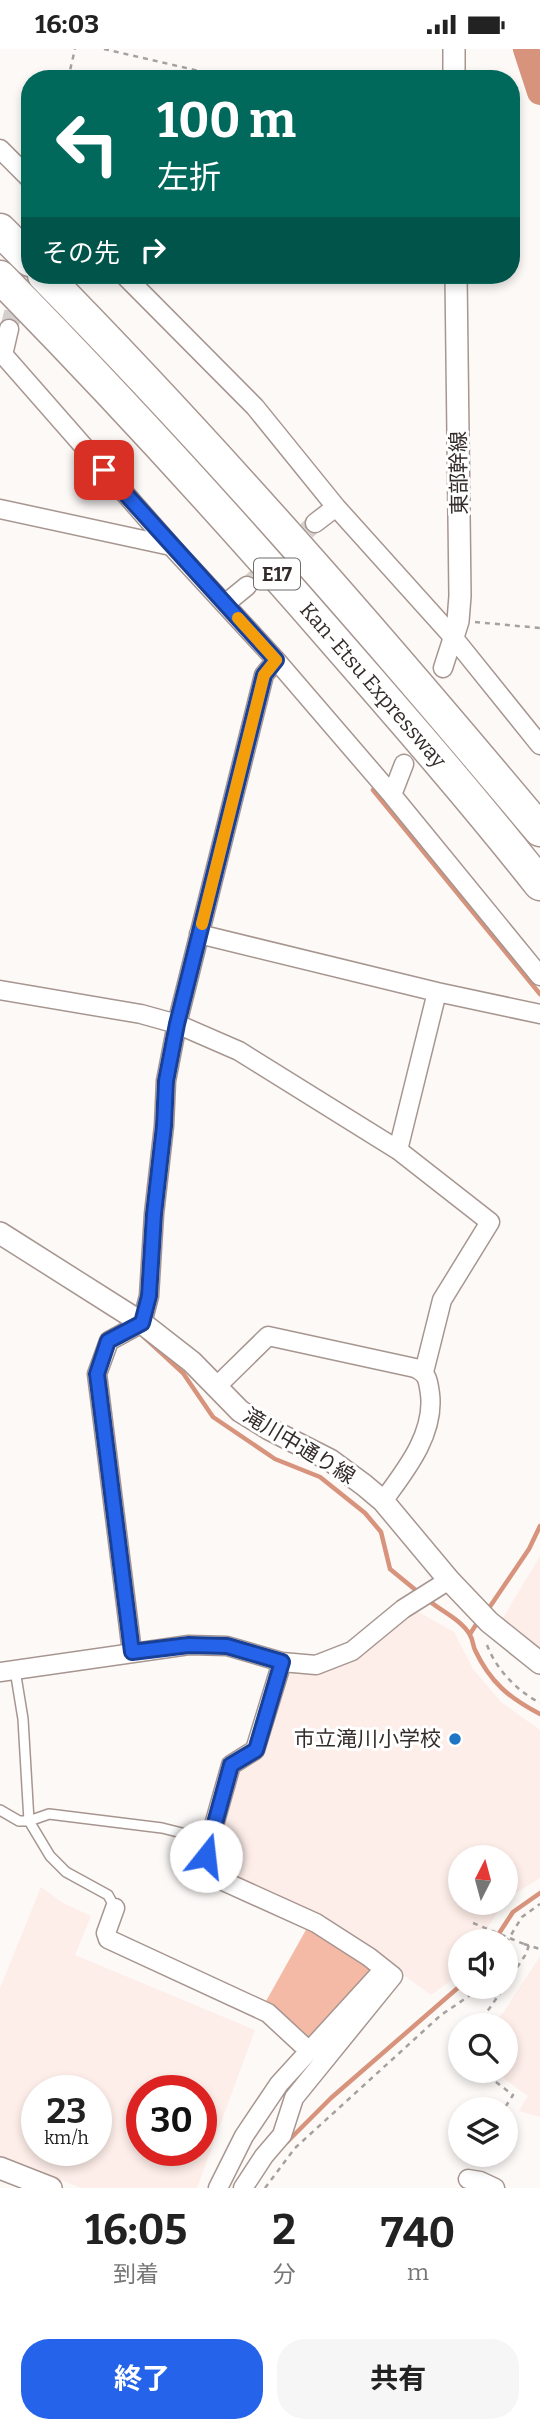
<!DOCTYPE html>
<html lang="ja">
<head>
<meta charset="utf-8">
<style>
  :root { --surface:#fff; --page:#f6f6f6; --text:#222; --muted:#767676; --accent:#2563eb }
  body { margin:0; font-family:Bitter,"Noto Sans JP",serif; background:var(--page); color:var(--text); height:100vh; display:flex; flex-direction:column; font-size:26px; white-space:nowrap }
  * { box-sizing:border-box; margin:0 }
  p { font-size:23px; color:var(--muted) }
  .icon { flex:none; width:38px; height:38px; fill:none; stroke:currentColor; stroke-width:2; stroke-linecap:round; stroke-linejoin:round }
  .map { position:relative; height:2139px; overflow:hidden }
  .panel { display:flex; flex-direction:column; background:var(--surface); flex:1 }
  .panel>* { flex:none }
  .guide { position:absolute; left:21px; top:21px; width:499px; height:214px; border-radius:28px; box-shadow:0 4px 10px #0003; background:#00695c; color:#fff; overflow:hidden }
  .needle { width:46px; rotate:6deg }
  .tools { position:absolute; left:448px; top:1796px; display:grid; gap:14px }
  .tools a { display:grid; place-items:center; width:70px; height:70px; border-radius:50%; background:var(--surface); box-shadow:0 4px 10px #0003; font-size:35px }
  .speed { position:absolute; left:21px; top:2026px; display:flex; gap:14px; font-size:35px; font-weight:700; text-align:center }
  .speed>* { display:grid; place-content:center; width:91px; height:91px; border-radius:50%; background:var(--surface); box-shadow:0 4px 10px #0003; line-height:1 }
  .speed small { font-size:18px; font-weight:400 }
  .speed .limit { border:10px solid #d22; background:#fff; color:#111 }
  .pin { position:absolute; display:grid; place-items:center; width:60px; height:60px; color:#fff; margin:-30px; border-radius:14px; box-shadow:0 4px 10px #0006 }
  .me { position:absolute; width:77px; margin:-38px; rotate:16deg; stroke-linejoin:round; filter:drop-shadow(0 0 5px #0008) }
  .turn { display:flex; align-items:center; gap:24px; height:147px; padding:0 21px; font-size:32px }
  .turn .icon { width:91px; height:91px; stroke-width:2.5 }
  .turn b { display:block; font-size:49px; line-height:60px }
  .then { display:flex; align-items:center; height:66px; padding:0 21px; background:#0003; gap:14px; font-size:26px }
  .eta { display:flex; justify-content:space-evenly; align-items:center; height:119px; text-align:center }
  .eta b { font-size:42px; font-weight:700; line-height:49px }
  .action { display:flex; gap:14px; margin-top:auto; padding:14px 21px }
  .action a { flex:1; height:80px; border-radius:28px; background:var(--accent); color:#fff; font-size:28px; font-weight:700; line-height:80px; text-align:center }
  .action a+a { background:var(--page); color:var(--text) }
  .status { display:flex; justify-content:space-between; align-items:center; height:49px; padding:0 35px; background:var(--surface); direction:ltr }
  .status svg { height:19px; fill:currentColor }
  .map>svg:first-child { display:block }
  .built { fill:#feeee9; fill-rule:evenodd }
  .green { fill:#f5baa5 }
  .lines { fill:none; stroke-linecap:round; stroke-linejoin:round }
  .stream { stroke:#d7937c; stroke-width:4.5 }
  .river { stroke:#d7937c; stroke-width:26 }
  .minor-tunnel { stroke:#d4d0ce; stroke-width:18; stroke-dasharray:18 9; stroke-linecap:butt }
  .service-casing { stroke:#a79690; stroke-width:12 }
  .minor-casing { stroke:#a79690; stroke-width:21 }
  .tertiary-casing { stroke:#a79690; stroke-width:24 }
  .motorway-casing { stroke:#a79690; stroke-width:35 }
  .path { stroke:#a5a19f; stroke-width:2.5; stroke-dasharray:5 5; stroke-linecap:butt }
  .service { stroke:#fff; stroke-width:9 }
  .minor { stroke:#fff; stroke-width:18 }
  .tertiary { stroke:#fff; stroke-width:21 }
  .motorway { stroke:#fff; stroke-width:32 }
  .path-bridge { stroke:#a5a19f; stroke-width:2.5; stroke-dasharray:5 5; stroke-linecap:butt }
  .route-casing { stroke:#184099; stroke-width:18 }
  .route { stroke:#2563eb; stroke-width:12 }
  .slow { stroke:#f59e0b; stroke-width:12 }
  .poi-dot { fill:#1e76c4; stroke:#fff; stroke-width:2.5 }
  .labels { text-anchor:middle; stroke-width:6; stroke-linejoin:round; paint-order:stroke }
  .shield { fill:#fff; stroke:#706b6a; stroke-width:2 }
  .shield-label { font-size:19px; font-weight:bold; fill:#332c2a }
  .street-label { font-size:21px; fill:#332c2a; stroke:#fff }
  .poi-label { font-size:21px; fill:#332c2a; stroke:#fff; text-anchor:end }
</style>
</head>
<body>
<div class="status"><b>16:03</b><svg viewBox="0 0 49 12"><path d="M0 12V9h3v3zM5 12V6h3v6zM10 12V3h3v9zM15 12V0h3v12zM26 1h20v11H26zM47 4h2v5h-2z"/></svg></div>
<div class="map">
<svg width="540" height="2139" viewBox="0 0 540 2139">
  <rect width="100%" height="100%" fill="#fcf9f7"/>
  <path class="built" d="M 540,1507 L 540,1605 L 500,1574 Z
    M 417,1562 L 454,1583 L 473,1620 L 501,1653 L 540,1681 L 540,1829 L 506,1850 L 506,1808 L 460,1808 L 460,1853 L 504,1853 L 479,1892 L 460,1892 L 460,1921 L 456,1928 L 431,1946 L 373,1904 L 210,1818 L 234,1727 L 241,1717 L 261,1708 L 283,1623 L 288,1619 L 320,1626 L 344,1616 Z
    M 41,1838 L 63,1854 L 91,1867 L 75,1906 L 255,1981 L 197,2139 L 82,2139 L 0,2108 L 0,1939 ZM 37,2042 L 96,2042 L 96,2102 L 37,2102 ZM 142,2042 L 201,2042 L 201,2102 L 142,2102 Z
    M 540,1907 L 540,2068 L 519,2062 L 528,2047 L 492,2021 L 506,2021 L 506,1976 L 491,1976 L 503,1964 Z"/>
  <path class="green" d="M 307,1879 L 370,1919 L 363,1936 L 316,1988 L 308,1989 L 277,1959 L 265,1954 Z"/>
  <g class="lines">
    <path class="stream" d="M 527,5 L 540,11
      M 373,741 L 540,945
      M 144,1288 L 183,1324 L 213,1368 L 275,1410 L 320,1428 L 365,1464 L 381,1483 L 390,1520 L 418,1543
      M 428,1551 C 441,1562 462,1571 470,1586 C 473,1591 473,1597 475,1601 C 490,1633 509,1649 540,1665
      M 487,1562 L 529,1500 L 540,1477
      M 470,1585 L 479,1571
      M 494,1892 L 513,1863 L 540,1844
      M 287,2093 L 331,2049 L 460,1937"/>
    <path class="river" d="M 526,0 L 540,43"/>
    <path class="minor-tunnel" d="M 9,280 L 28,201
      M 247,537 L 315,474"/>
    <defs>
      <path id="service" d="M 15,1621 L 23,1670 L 29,1772 L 50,1807 L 66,1823 L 108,1846 L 115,1859
        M 0,1761 L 19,1772 L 29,1772 L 49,1765 L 162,1779 L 210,1791"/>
      <path id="minor" d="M 0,100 L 30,130
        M 124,226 L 255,358 L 336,458 L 453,588 L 540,696
        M 0,302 L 171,497 L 276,611 L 392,746 L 540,927
        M 3,306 L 9,280
        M 0,460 L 171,497
        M 315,474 L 336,458
        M 225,555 L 247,537
        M 443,619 L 453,588
        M 392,746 L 404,715
        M 199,885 L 437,943 L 540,965
        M 0,941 L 141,965 L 177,975 L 239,1002 L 398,1101 L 490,1173 L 442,1251 L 424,1323
        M 398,1101 L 437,943
        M 216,1338 L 268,1287 L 415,1319 C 428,1325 428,1331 430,1345 C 435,1385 405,1422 383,1452
        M 132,1603 L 97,1325 L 109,1292 L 142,1274 L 149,1247 L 154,1165 L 164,1077 L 166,1032 L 177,975 L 264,626 L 276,611
        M 0,1623 L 189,1596 L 227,1597 L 282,1613 L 316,1616 L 352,1602 L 403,1560 L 449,1531
        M 115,1859 L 106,1884 L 108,1890 L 268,1964 L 309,2002
        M 468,2130 L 480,2132 L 495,2139
        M 218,2139 L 244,2087 L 279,2035 L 384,1920
        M 243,2139 L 264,2107 L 282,2086 L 294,2049 L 393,1927 L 369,1908 L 316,1874 L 201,1822 L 231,1716 L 255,1701 L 282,1613"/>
      <path id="tertiary" d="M 454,0 L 454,30
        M 453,588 L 458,572 L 460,547 L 456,226
        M 0,1184 L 142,1274 L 192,1313 L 240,1362 L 269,1380 L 330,1411 L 364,1436 L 383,1452 L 449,1531 L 489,1573 L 540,1614
        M 0,2119 L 51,2139"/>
      <g id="motorway">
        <path d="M 0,181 L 30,211"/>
        <path d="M 44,226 C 218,403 381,591 540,781"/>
        <path id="s1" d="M 0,228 C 118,348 231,472 341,599 C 409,677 476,754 540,835"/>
      </g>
    </defs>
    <use href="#service" class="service-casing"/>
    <use href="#minor" class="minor-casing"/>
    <use href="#tertiary" class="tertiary-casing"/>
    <use href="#motorway" class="motorway-casing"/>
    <path class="path" d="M 104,0 L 234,30
      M 68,30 L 75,0
      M 475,573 L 540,579
      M 487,1596 C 496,1620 517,1642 540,1654
      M 506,1894 L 522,1868 L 540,1855
      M 524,1895 L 540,1900
      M 506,1935 L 526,1905 L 529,1896
      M 474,1976 L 489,1960 L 505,1937
      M 460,1989 L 455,1994 L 455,2002 L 460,2006
      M 480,2021 L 513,2046 L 504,2060
      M 468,2114 L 473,2105
      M 265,2139 L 295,2099 L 441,1966 L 469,1947 L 477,1937"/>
    <use href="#service" class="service"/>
    <use href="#minor" class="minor"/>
    <use href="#tertiary" class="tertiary"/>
    <use href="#motorway" class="motorway"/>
    <path class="path-bridge" d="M 473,1874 L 524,1895"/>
  </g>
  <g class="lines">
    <defs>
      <path id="route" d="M 104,421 L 276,611 L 264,626 L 177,975 L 166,1032 L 164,1077 L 154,1165 L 149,1247 L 142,1274 L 108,1292 L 97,1325 L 132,1603 L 189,1596 L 227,1597 L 282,1613 L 256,1701 L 231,1716 L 206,1807"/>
    </defs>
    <use href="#route" class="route-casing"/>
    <use href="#route" class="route"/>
    <path class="slow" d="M 202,875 L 264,626 L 276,611 L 238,569"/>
  </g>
  <circle class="poi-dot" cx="455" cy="1690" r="7"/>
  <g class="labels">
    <rect class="shield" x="254" y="509.5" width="46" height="31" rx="5"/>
    <g class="shield-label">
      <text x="277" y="532">E17</text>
    </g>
    <g class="street-label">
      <text transform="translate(459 424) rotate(-91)" y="7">東部幹線</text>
      <text dy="7" stroke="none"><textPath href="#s1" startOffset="553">Kan-Etsu Expressway</textPath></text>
      <text transform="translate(299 1397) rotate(31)" y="7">滝川中通り線</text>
    </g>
    <g class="poi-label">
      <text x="441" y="1697">市立滝川小学校</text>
    </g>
  </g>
</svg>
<div class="tools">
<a><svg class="needle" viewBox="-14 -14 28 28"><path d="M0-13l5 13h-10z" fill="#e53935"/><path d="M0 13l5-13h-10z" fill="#767676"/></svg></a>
<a><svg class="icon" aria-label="sound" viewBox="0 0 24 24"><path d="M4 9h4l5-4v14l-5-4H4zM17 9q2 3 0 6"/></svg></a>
<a><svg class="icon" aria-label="search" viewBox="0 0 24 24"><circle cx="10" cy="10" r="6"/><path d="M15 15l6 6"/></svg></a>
<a><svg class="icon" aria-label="layers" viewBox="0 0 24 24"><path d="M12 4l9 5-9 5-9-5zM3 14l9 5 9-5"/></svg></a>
</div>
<div class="speed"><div>23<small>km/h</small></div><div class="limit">30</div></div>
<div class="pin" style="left:104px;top:421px;background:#d93025"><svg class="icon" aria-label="arrive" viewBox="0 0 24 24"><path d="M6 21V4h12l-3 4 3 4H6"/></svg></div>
<svg class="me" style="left:206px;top:1807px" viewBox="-20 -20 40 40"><circle r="19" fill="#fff"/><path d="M0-13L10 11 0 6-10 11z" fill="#2563eb"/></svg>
<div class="guide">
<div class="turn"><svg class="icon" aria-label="left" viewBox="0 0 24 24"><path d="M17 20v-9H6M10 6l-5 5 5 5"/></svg><div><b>100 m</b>左折</div></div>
<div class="then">その先<svg class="icon" aria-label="right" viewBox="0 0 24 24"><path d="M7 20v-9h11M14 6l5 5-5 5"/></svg></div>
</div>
</div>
<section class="panel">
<div class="eta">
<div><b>16:05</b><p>到着</p></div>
<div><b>2</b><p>分</p></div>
<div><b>740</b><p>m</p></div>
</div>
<div class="action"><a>終了</a><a>共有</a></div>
</section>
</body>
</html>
